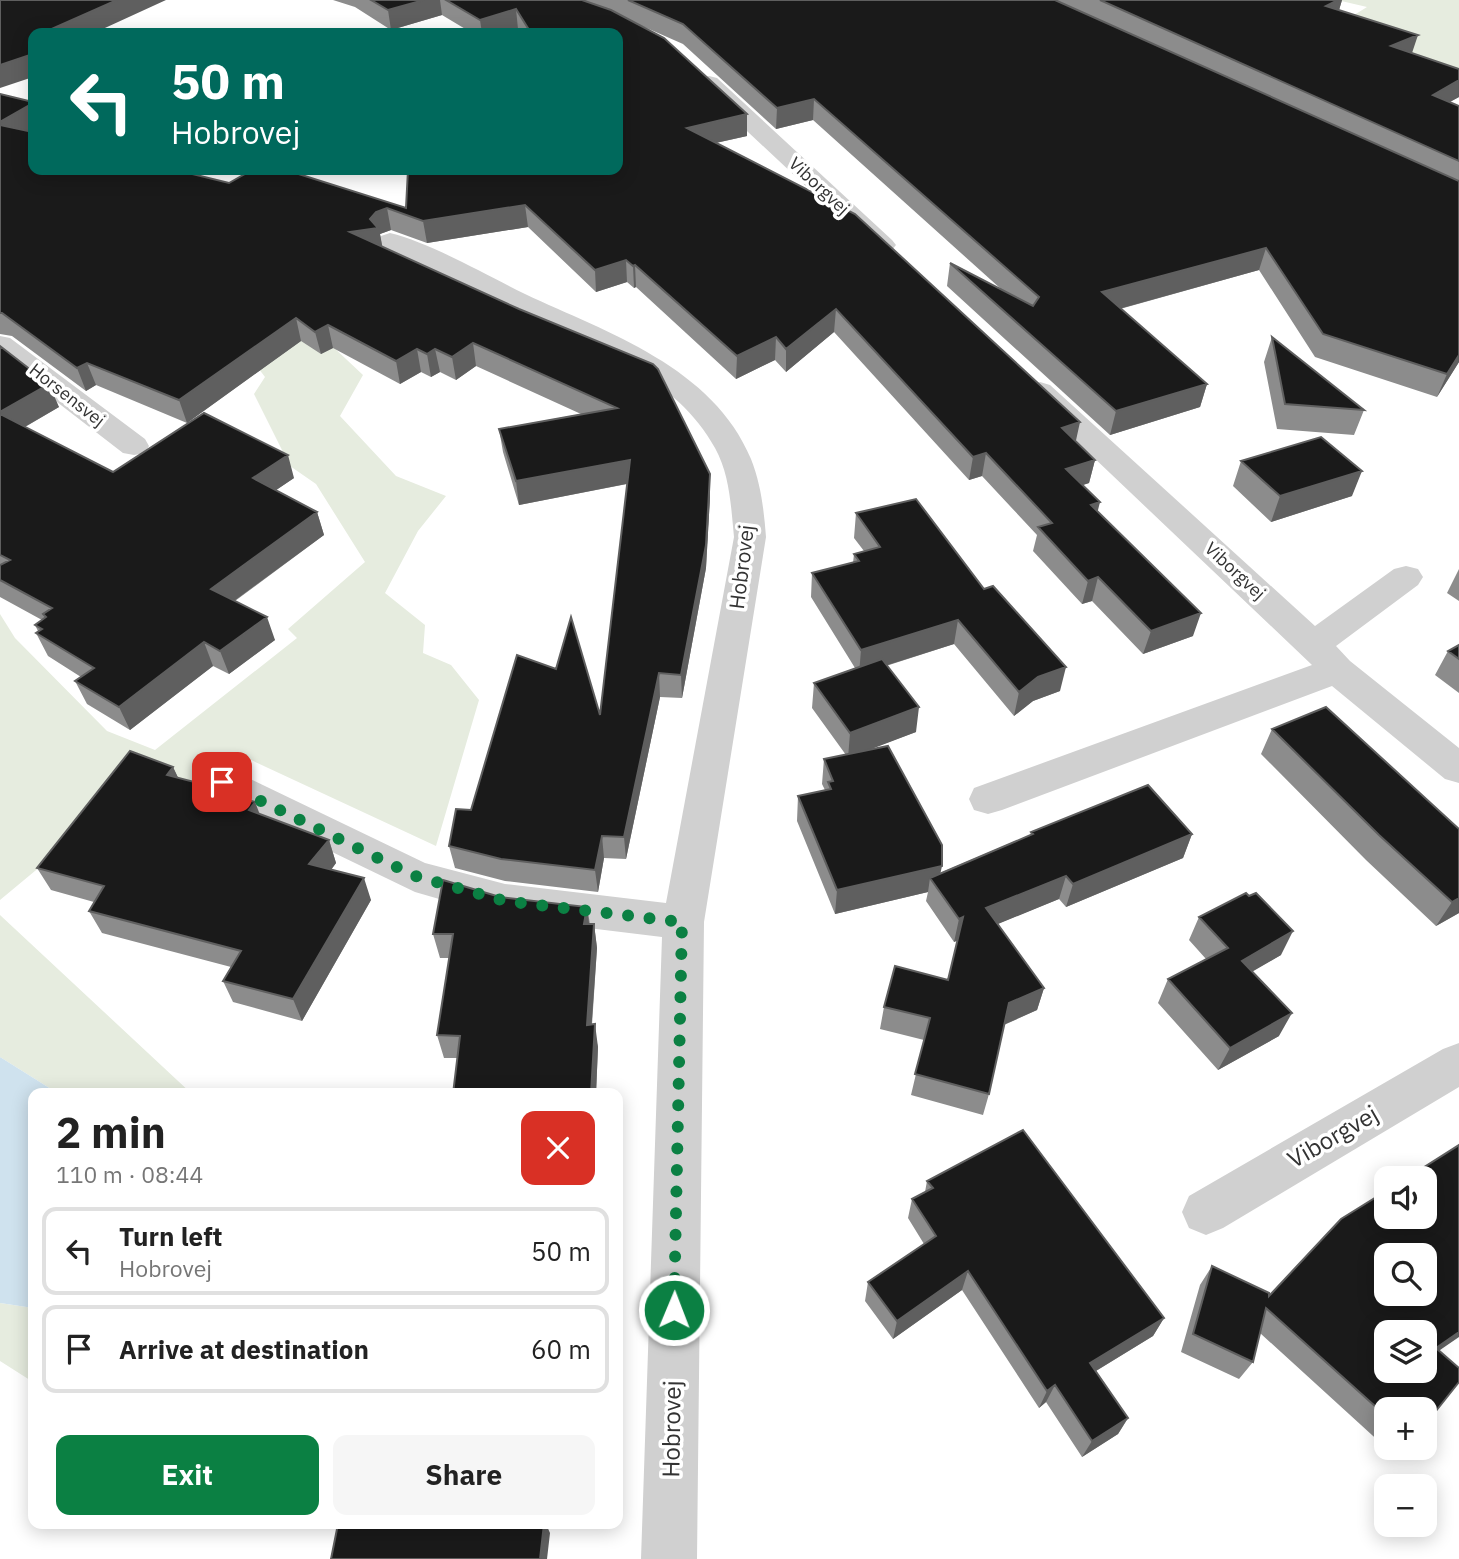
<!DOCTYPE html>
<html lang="en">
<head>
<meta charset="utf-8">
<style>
  :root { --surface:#fff; --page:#f6f6f6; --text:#222; --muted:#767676; --line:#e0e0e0; --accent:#0b8043 }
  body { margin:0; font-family:"IBM Plex Sans",sans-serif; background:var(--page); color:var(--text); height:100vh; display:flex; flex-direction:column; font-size:26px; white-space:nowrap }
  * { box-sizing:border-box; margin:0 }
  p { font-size:23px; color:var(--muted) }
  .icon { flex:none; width:38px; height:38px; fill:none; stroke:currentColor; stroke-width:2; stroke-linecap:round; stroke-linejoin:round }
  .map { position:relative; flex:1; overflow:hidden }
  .sheet { position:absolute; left:28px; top:1088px; width:595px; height:441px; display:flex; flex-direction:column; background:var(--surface); border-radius:14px; box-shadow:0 4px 18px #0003 }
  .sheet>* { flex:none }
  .hud { position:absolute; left:28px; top:28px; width:595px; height:147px; border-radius:14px; box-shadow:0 4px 18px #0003; background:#00695c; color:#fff; overflow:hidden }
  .fabs { position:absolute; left:1374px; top:1166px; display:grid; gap:14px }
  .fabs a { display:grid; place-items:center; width:63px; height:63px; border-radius:14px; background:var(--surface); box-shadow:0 4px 18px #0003; font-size:35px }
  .pin { position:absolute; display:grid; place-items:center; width:60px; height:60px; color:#fff; margin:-30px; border-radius:14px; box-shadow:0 4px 10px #0006 }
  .me { position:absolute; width:77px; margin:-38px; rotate:1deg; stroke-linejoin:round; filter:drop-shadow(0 0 5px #0008) }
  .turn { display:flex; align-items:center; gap:24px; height:147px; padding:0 28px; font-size:32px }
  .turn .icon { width:91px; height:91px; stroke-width:2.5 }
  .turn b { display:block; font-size:49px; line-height:60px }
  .round { display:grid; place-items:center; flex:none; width:74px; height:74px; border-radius:14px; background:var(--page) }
  .head { display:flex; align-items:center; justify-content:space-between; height:119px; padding:0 28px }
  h1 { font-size:42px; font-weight:700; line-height:52px }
  .button { display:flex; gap:14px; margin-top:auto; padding:14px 28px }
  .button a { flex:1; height:80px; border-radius:14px; background:var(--accent); color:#fff; font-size:28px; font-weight:700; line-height:80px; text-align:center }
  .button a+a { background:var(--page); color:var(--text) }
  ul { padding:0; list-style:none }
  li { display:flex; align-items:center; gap:21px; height:88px; margin:0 14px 10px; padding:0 14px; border:4px solid var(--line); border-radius:14px }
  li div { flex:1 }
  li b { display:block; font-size:26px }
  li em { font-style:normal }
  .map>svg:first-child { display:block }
  .green { fill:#e6ecdf }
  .water { fill:#cfe2ee }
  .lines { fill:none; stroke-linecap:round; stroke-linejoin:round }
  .minor { fill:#d0d0d0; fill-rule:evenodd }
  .wall { fill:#8c8c8c }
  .shaded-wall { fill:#5f5f5f }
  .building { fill:#1a1a1a; stroke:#5f5f5f; stroke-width:2; fill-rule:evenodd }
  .route { stroke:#0b8043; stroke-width:12; stroke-dasharray:0 21.6 }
  .labels { text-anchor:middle; stroke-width:7; stroke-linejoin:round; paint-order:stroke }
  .far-street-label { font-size:18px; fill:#333; stroke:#fff }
  .street-label { font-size:21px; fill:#333; stroke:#fff }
  .near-street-label { font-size:24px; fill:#333; stroke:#fff }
</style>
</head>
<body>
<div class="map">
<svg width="1459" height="1559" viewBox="0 0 1459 1559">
  <rect width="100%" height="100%" fill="#fff"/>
  <path class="green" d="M 1337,0 L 1459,0 L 1459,71 L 1330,30 L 1367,7 Z
    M 282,299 L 363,375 L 340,416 L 396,476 L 446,496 L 418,531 L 385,593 L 425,625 L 423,653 L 451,665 L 479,700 L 436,846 L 238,754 L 192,792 L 118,802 L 0,900 L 0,614 L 15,638 L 107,731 L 155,750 L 297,638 L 288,629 L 365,562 L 316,484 L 290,466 L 254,394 L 265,377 L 231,332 Z
    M 0,915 L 192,1094 L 59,1094 L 0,1057 Z
    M 0,1303 L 33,1308 L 33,1382 L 0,1361 Z"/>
  <path class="water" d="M 0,1057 L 59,1094 L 33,1094 L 33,1308 L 0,1303 Z"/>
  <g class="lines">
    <path class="minor" d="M 709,76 L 717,78 L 892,240 L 896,245 L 892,250 L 883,253 L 874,250 L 701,88 L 698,83 L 701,78 Z
      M 390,233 C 431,243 486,275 525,294 C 608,333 713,367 751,459 C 761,484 764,511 766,537 L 704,922 L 697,1559 L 641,1559 L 662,937 L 505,918 L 415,892 L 208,792 L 203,782 L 208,772 L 222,767 L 236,772 L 425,863 L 505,884 L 666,903 L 734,537 C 731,507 730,475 715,448 C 677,378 595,348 526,315 C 478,292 430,269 381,246 L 377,241 L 381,236 Z
      M 0,336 L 10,338 L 145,439 L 149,446 L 145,453 L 134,455 L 123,453 L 0,358 Z
      M 1040,382 L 1050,385 L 1315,626 L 1394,569 L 1406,566 L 1418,569 L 1423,577 L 1418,585 L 1336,646 L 1350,661 L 1459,748 L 1459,783 L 1445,779 L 1332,686 L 1002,810 L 988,814 L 974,810 L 969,799 L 974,788 L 1312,665 L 1030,397 L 1025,391 L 1030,385 Z
      M 1459,1043 L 1459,1087 L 1223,1228 L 1206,1235 L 1189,1228 L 1182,1212 L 1189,1196 L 1443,1049 Z"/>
  </g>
  <path class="wall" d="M 333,0 L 1342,0 L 1339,10 L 1411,53 L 1459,69 L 1459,97 L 1449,102 L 1459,106 L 1459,362 L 1437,397 L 1315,357 L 1259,270 L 1120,309 L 1207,384 L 1200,407 L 1110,435 L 947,286 L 950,263 L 1001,289 L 813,120 L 776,129 L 683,44 L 633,22 L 747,114 L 747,136 L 716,143 L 1076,442 L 1095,460 L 1089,483 L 1083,485 L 1097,511 L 1193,636 L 1143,654 L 1092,601 L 1082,604 L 1033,551 L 1037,535 L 982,476 L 969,480 L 834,332 L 786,372 L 775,360 L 736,379 L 636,287 L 634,288 L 627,282 L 596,292 L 528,227 L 427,243 L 391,230 L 380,234 L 382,247 L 519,309 L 710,474 L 710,497 L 706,568 L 682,698 L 660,697 L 626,859 L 604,858 L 598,892 L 505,881 L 455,868 L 449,846 L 471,810 L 600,715 L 627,484 L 519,505 L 503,452 L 499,429 L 581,414 L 476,366 L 456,380 L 440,372 L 431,377 L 421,372 L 400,384 L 333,348 L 321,354 L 301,341 L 187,423 L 96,385 L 86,391 L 12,336 L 0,334 L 0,94 L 33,102 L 33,129 L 29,131 L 33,170 L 229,183 L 406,208 L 618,170 L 618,33 L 521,33 L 518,29 L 503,33 L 472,33 L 442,15 L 391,30 L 355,7 Z
    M 1272,337 L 1364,410 L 1354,435 L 1277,429 L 1264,362 Z
    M 0,346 L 59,407 L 25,427 L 113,472 L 294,478 L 276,490 L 317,512 L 324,535 L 235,601 L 275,640 L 229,674 L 213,666 L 130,730 L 87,704 L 75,681 L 81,677 L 48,656 L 36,633 L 38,631 L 35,625 L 42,620 L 0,597 Z
    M 1241,461 L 1352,496 L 1271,522 L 1233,486 Z
    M 856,513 L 1060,691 L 1033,701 L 1014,716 L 954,644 L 886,666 L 916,732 L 867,750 L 940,873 L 1030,835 L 1031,832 L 1192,834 L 1183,858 L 1066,907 L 1059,899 L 997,924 L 1044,988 L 1037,1010 L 1004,1025 L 989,1094 L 983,1115 L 911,1095 L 924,1040 L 880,1029 L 884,1007 L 948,980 L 958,940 L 954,942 L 926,901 L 928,892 L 835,914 L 797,821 L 798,796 L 825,790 L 822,784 L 824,759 L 846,755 L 812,708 L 814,683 L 855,668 L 811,597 L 812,573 L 853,563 L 854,554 L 864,551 L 854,538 Z
    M 1459,569 L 1459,601 L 1447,593 Z
    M 1459,645 L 1459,693 L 1435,675 L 1448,651 Z
    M 1272,729 L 1459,829 L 1459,913 L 1436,926 L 1366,860 L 1261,754 Z
    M 173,767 L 178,778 L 229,791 L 230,795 L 259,814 L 329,840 L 336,863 L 331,870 L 371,900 L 302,1021 L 233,1002 L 223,981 L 231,967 L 102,933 L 89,911 L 94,902 L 51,890 L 37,868 Z
    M 500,897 L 587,907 L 590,924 L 594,924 L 597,948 L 592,1025 L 598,1047 L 596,1094 L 453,1094 L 457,1058 L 444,1058 L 437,1035 L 449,958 L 440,958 L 433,934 Z
    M 1199,917 L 1281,955 L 1252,971 L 1279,1036 L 1218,1070 L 1158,1003 L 1168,979 L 1206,959 L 1189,940 Z
    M 927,1181 L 1164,1318 L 1153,1336 L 1096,1371 L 1128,1418 L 1118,1434 L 1082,1457 L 1046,1402 L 1039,1408 L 962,1290 L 893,1339 L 865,1301 L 868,1282 L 924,1244 L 908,1218 L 912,1199 L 925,1192 Z
    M 1212,1266 L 1269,1296 L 1438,1351 L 1386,1409 L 1386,1447 L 1405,1447 L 1395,1456 L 1260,1333 L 1253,1362 L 1239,1379 L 1181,1352 L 1200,1285 Z"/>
  <path class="shaded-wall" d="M 117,0 L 166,0 L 94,33 L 56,33 L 54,28 Z
    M 424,0 L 440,0 L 442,15 L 391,30 L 388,10 Z
    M 1323,0 L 1342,0 L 1337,17 Z
    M 516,9 L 518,29 L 503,33 L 482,33 L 480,20 Z
    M 1418,35 L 1411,56 L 1391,46 Z
    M 33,54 L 33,77 L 0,88 L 0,65 Z
    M 1459,80 L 1459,97 L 1425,116 L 1433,95 Z
    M 814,99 L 813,120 L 776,129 L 777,108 Z
    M 33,103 L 33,129 L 5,145 L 0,132 L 0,122 Z
    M 747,114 L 747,136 L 688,149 L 687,128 Z
    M 525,205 L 528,227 L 427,243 L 423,221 Z
    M 387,208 L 391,230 L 380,234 L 383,250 L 350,232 L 370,219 L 376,212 Z
    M 1266,248 L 1259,270 L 1097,315 L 1102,292 Z
    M 626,260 L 627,282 L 596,292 L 595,270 Z
    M 635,265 L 636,287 L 634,288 L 633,266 Z
    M 836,309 L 834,332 L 786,372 L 786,349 Z
    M 296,318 L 301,341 L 187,423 L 179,400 Z
    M 328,325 L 333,348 L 321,354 L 315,332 Z
    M 776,337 L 775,360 L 736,379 L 737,356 Z
    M 473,343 L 476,366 L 456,380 L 452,357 Z
    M 417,349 L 421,372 L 400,384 L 396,361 Z
    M 435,349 L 440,372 L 431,377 L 427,354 Z
    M 1459,355 L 1459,362 L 1437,397 L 1447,374 Z
    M 87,363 L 96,385 L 86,391 L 77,368 Z
    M 49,384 L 59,407 L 9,436 L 0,417 L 0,412 Z
    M 1207,384 L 1200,407 L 1110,435 L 1116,411 Z
    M 1080,422 L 1075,445 L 1062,428 Z
    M 986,453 L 982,476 L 969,480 L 973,457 Z
    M 288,455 L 294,478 L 260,501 L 253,478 Z
    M 630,460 L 631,483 L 519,505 L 516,481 Z
    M 1095,460 L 1089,483 L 1061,492 L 1066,469 Z
    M 1362,471 L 1352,496 L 1271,522 L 1280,496 Z
    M 710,474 L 710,497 L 706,568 L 682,698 L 681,675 Z
    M 1100,502 L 1094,526 L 1091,505 Z
    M 317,512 L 324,535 L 219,612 L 211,589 Z
    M 1098,577 L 1092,601 L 1082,604 L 1088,581 Z
    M 1201,613 L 1193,636 L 1143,654 L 1151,631 Z
    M 267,617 L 275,640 L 229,674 L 220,651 Z
    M 958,620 L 954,644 L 859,674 L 861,650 Z
    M 204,642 L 213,666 L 130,730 L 119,707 Z
    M 1066,667 L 1060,691 L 1033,701 L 1014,716 L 1019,692 L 1038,677 Z
    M 659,673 L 660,697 L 626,859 L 624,837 Z
    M 919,707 L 916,732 L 848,758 L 850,733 Z
    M 173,767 L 184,790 L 167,775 Z
    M 255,802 L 264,825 L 249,810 Z
    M 1192,834 L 1183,858 L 1066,907 L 1073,884 Z
    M 602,836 L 604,858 L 598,892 L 595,870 Z
    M 329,840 L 336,863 L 318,887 L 309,864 Z
    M 942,866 L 937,889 L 930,878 L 928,892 L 835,914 L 837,890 Z
    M 1066,876 L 1059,899 L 981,931 L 986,908 Z
    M 364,878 L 371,900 L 302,1021 L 293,999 Z
    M 1459,898 L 1459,913 L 1436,926 L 1452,902 Z
    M 587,907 L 590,931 L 584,924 Z
    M 963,917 L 959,940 L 954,942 L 959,919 Z
    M 594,924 L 597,948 L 590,1047 L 587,1025 Z
    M 1293,931 L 1281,955 L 1231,984 L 1242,961 Z
    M 1044,988 L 1037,1010 L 1003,1025 L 1009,1003 Z
    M 1292,1013 L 1279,1036 L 1218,1070 L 1230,1048 Z
    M 595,1024 L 598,1047 L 596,1094 L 591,1094 Z
    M 968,1271 L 962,1290 L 893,1339 L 897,1321 Z
    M 1164,1318 L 1153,1336 L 1081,1380 L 1090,1363 Z
    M 1459,1332 L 1459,1337 L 1424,1361 L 1436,1348 Z
    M 1055,1385 L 1046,1402 L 1039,1408 L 1047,1391 Z
    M 1128,1418 L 1118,1434 L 1082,1457 L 1092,1441 Z
    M 544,1524 L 546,1524 L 550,1533 L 547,1559 L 540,1559 Z"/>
  <path class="building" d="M 0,0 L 117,0 L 54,28 L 77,33 L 33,33 L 33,54 L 0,65 Z
    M 371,0 L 424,0 L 388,10 Z
    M 446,0 L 582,0 L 611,10 L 664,38 L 747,114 L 687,128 L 855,214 L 1080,422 L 1062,428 L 1095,460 L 1066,469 L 1100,502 L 1091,505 L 1201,613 L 1151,631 L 1098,577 L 1088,581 L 1038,527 L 1052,523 L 986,453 L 973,457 L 836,309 L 786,349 L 776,337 L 737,356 L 635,265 L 633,266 L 626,260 L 595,270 L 525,205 L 423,221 L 387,208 L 376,212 L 370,219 L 378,228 L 350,232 L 519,309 L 653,364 L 658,369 L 710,474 L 706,545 L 681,675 L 659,673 L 624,837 L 602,836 L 595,870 L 501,859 L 449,846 L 456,809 L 471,810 L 517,655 L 556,669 L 571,617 L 600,715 L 630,460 L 516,481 L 499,429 L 617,408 L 473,343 L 452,357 L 435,349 L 427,354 L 417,349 L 396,361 L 328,325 L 315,332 L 296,318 L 179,400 L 87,363 L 77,368 L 2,313 L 0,313 L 0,125 L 33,132 L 33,170 L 176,170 L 229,183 L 252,170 L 286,170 L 406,208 L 408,170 L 618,170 L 618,33 L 531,33 L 516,9 L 480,20 Z
    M 628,0 L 1055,0 L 1459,181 L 1459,355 L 1447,374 L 1323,334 L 1266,248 L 1102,292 L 1207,384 L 1116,411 L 950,263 L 1033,306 L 1039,297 L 814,99 L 777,108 L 683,24 Z
    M 1100,0 L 1338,0 L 1326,6 L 1418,35 L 1391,46 L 1459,69 L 1459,80 L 1433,95 L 1459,106 L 1459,161 Z
    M 0,94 L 33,102 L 33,103 L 0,122 Z
    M 1272,337 L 1364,410 L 1285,404 Z
    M 0,346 L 49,384 L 0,412 Z
    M 204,413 L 288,455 L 253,478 L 317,512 L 211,589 L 267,617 L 220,651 L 204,642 L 119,707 L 75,681 L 94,668 L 36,633 L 42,629 L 35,625 L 46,617 L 43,614 L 52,608 L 0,580 L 0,565 L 10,560 L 0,555 L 0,414 L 113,472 Z
    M 1321,437 L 1362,471 L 1280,496 L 1241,461 Z
    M 916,499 L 984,589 L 993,586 L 1066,667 L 1038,677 L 1019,692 L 958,620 L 861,650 L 812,573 L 859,561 L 854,554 L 880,547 L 856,513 Z
    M 1459,645 L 1459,659 L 1448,651 Z
    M 882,659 L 919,707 L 850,733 L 814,683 Z
    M 1326,707 L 1459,829 L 1459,898 L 1452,902 L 1379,835 L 1272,729 Z
    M 888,746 L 942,845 L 942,866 L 837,890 L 798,796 L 831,789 L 828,782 L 833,781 L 824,759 Z
    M 130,751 L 173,767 L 167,775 L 229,791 L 226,794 L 255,802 L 249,810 L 329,840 L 309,864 L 364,878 L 293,999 L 223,981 L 241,951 L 89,911 L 104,886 L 37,868 Z
    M 1148,785 L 1192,834 L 1073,884 L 1066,876 L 986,908 L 1044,988 L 1009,1003 L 989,1094 L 915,1074 L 930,1018 L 884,1007 L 895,966 L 948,980 L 963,917 L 959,919 L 930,878 L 1033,834 L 1031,832 Z
    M 443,880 L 500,897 L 587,907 L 584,924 L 594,924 L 587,1025 L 595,1024 L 591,1094 L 453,1094 L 460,1036 L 437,1035 L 453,934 L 433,934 Z
    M 1246,893 L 1249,896 L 1256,893 L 1293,931 L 1242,961 L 1292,1013 L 1230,1048 L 1168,979 L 1228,948 L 1199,917 Z
    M 1023,1130 L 1164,1318 L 1090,1363 L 1128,1418 L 1092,1441 L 1055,1385 L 1047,1391 L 968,1271 L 897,1321 L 868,1282 L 936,1236 L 912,1199 L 933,1188 L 927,1181 Z
    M 1459,1145 L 1459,1332 L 1436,1348 L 1459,1368 L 1459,1382 L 1424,1426 L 1424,1409 L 1386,1409 L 1386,1416 L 1266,1308 L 1253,1362 L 1193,1334 L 1212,1266 L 1269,1293 L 1269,1296 L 1341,1219 L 1386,1191 L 1386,1216 L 1424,1216 L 1424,1178 L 1407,1178 ZM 1386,1255 L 1424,1255 L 1424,1293 L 1386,1293 ZM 1386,1332 L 1424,1332 L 1424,1370 L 1386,1370 Z
    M 338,1524 L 544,1524 L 540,1559 L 331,1559 Z"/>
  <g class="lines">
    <path class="route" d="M 222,782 L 415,876 L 505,901 L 682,922 L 674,1310"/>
  </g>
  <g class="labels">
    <g class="far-street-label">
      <text transform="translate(819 186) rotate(43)" y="6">Viborgvej</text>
      <text transform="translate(67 395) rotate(38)" y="6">Horsensvej</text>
      <text transform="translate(1235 571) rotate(43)" y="6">Viborgvej</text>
    </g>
    <g class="street-label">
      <text transform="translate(742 567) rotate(-83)" y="7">Hobrovej</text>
    </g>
    <g class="near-street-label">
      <text transform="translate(1333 1137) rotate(-30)" y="8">Viborgvej</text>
      <text transform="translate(672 1429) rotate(-89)" y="8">Hobrovej</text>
    </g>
  </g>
</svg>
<div class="fabs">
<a><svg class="icon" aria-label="sound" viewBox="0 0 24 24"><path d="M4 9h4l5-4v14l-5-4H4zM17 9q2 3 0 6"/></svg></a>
<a><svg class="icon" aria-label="search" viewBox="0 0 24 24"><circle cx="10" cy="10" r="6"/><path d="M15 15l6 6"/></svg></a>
<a><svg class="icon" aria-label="layers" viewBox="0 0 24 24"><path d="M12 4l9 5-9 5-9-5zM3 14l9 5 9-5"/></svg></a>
<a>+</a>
<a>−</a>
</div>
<div class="pin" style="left:222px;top:782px;background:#d93025"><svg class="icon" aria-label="arrive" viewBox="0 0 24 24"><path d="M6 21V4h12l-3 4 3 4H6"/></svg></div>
<svg class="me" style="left:674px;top:1310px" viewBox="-20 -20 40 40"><circle r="17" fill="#0b8043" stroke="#fff" stroke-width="3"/><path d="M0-11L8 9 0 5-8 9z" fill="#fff"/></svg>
<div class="hud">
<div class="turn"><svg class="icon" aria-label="left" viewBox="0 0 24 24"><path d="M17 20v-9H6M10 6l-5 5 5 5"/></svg><div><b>50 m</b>Hobrovej</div></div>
</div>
<section class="sheet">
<div class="head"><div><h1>2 min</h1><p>110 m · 08:44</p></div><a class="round" style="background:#d93025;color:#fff"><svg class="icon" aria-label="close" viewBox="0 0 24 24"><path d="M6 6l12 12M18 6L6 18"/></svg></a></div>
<ul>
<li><svg class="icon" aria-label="left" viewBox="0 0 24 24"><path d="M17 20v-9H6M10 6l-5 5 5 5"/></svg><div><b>Turn left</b><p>Hobrovej</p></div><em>50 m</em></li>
<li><svg class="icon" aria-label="arrive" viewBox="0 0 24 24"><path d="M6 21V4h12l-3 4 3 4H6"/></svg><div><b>Arrive at destination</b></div><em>60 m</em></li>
</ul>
<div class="button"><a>Exit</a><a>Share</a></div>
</section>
</div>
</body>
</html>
